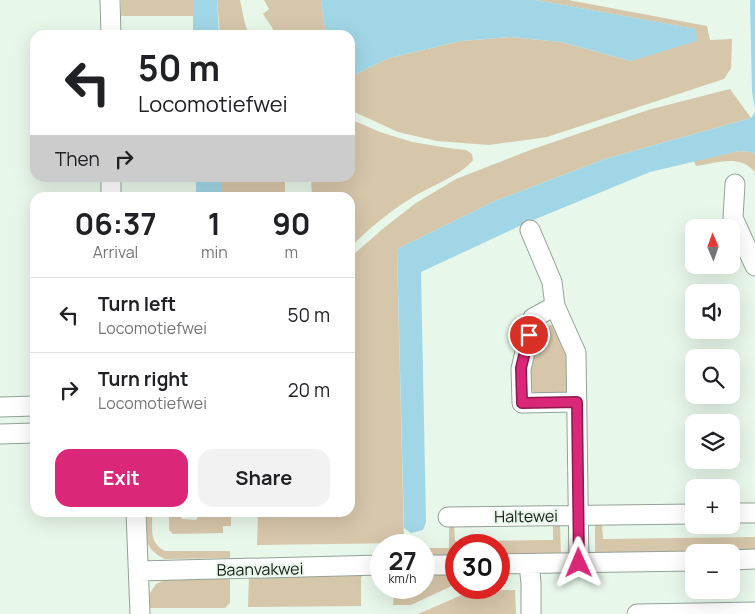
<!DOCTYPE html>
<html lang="en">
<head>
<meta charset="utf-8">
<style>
  :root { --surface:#fff; --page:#f2f2f2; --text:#202124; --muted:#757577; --line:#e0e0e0; --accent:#db2777 }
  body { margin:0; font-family:Manrope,sans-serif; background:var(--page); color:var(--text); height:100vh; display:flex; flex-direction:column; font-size:19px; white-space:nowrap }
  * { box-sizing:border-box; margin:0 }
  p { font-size:16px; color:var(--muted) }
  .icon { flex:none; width:28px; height:28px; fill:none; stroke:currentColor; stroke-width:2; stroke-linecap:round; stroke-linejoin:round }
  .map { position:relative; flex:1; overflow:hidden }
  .side { position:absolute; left:30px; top:192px; width:325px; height:325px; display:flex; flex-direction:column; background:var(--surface); border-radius:15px; box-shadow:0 5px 20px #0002 }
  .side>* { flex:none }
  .hud { position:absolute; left:30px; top:30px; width:325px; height:152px; border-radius:15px; box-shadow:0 5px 20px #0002; background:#fff; color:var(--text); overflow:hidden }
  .needle { width:32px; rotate:358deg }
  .tools { position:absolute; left:685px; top:219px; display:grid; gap:10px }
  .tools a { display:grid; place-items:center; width:55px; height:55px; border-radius:10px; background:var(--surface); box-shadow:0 5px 20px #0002; font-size:25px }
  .speed { position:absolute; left:370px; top:534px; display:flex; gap:10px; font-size:25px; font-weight:700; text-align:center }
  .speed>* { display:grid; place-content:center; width:65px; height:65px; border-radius:50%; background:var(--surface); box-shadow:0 5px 20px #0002; line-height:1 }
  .speed small { font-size:12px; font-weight:400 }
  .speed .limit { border:8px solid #d22; background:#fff; color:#111 }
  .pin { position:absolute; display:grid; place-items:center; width:42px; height:42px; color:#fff; margin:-21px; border:2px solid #fff; border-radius:50%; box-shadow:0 1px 5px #0007 }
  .me { position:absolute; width:55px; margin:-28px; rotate:359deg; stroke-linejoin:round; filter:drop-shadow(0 0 4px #0008) }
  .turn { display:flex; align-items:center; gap:18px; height:105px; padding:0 25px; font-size:22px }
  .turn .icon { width:65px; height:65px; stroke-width:2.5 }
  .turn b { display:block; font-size:35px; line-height:42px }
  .then { display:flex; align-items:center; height:48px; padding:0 25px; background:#0003; gap:10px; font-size:19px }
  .eta { display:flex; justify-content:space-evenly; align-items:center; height:85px; text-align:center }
  .eta b { font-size:30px; font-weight:700; line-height:35px }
  .cta { display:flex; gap:10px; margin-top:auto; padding:10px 25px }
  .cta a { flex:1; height:58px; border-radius:15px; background:var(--accent); color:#fff; font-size:20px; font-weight:700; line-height:58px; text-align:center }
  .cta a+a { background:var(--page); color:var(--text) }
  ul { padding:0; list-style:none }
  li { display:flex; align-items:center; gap:15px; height:75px; padding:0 25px; border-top:1px solid var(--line) }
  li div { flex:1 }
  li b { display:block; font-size:19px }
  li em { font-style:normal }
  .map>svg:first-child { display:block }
  .green { fill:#d6c6aa }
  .water { fill:#a1d6e6 }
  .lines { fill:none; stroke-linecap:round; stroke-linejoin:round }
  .minor-casing { stroke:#93a296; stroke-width:21 }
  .minor { stroke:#fff; stroke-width:19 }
  .route-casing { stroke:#8e194d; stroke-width:12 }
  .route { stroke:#db2777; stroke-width:9 }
  .labels { text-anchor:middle; stroke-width:4; stroke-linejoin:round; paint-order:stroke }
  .street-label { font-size:16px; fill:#161b17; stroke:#e7f7e9 }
</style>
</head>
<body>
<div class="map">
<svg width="755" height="614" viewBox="0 0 755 614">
  <rect width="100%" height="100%" fill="#e7f7e9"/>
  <path class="green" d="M 121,0 L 193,0 L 193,16 L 121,16 Z
    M 217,0 L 240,0 L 245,24 L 249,35 L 220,35 Z
    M 264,0 L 321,0 L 325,27 L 329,35 L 277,35 L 263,14 L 269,9 Z
    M 536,0 L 568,0 L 707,26 L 710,40 L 732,39 L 731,68 L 724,79 L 547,137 L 489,145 L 437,141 L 398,132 L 350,110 L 350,72 L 352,76 L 389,58 L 461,41 L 510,37 L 561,42 L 631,61 L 695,29 Z
    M 730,89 L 751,118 L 605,159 L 495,201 L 397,249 L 404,543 L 257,545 L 258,513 L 350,512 L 350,259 L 354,254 L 385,227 L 416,203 L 456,179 L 533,149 L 648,110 Z
    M 350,119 L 380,132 L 412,142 L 448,148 L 466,150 L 472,154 L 473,160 C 462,175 426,188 410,199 C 389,212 367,230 350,248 L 350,198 L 312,197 L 311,178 L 350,178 Z
    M 739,151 L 752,152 L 755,155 L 755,172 C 739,154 718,163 696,166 L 694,161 Z
    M 222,178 L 285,178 L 285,197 L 222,198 Z
    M 552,325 C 572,336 568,374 568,394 L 538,395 L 532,391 L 528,380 L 529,372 L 540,331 L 546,326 Z
    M 144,513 L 152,513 C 153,529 148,542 165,551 L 230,551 L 230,558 L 165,559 C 143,549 145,534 144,513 Z
    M 169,513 L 179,513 L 182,519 L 196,520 L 200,513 L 231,513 L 231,526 L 223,526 L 223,533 L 173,534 L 169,530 Z
    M 553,523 L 560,525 L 561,554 L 499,554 L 499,545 L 456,545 L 456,555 L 424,555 L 424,548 L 449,548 L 449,525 L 454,524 L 455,541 L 553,540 Z
    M 595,523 L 602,523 L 603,539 L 755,537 L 755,550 L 595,553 Z
    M 364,573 L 361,578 L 361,606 L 248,607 L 249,576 Z
    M 424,573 L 456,573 L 456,584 L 411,605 L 393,605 L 394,588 L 424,588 Z
    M 230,577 L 230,603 L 225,608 L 150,608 L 150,593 L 156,584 L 166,579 Z
    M 515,590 L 516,614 L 418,614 L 471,591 Z"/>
  <path class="water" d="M 193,0 L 217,0 L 219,35 L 193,35 Z
    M 321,0 L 536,0 L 696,29 L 697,41 L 631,61 L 561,42 L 510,37 L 461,41 L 389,58 L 352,76 L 350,72 L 350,35 L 329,35 L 325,28 Z
    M 750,0 L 755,0 L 755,109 L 752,91 Z
    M 755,112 L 755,155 L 752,152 L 739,151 L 650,172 L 526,223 L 421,272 L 426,522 L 423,530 L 411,533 L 404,528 L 397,249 L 495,201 L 605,159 L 751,118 Z
    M 196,178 L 222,178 L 222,197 L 196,197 Z"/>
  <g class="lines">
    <defs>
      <path id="minor" d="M 110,0 L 111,35
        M 735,184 L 733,218 L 755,266
        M 111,198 L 111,178
        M 530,230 L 552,282 L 555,306
        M 577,402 L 522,403 L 521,369 L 533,318 L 555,306 L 576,353 L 579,563
        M 0,407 L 35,406
        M 0,434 L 35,433
        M 136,512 L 140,614
        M 731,513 L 755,513
        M 448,517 L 694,514
        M 731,560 L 755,559
        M 499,564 L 694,561
        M 529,564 L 531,583 L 531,614
        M 424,565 L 456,565
        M 139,571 L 381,565
        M 637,614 L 755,612"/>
    </defs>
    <use href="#minor" class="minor-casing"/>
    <use href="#minor" class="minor"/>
  </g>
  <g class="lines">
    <defs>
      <path id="route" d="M 529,335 L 521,368 L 522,403 L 577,402 L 579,563"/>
    </defs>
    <use href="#route" class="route-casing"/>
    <use href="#route" class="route"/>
  </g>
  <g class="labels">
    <g class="street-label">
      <text transform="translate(526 516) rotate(-1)" y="6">Haltewei</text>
      <text transform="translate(260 569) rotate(-1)" y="6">Baanvakwei</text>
    </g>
  </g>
</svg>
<div class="tools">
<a><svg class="needle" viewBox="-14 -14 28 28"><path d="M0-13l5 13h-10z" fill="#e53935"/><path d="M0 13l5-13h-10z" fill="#757577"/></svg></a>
<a><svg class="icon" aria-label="sound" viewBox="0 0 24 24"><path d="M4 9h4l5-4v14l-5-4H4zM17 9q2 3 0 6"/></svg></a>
<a><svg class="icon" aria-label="search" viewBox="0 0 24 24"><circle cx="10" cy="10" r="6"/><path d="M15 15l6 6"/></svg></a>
<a><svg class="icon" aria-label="layers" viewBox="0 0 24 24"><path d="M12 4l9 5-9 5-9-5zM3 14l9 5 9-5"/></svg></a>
<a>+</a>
<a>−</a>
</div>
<div class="speed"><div>27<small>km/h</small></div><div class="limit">30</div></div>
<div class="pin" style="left:529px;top:335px;background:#d93025"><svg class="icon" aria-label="arrive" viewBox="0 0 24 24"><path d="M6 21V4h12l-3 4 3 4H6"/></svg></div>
<svg class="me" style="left:579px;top:563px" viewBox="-20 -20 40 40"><path d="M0-17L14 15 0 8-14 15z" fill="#db2777" stroke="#fff" stroke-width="4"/></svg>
<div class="hud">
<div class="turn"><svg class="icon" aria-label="left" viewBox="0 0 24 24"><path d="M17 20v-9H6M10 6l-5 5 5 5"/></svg><div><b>50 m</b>Locomotiefwei</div></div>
<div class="then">Then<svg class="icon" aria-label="right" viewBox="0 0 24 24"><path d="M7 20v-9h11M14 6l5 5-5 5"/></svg></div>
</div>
<section class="side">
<div class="eta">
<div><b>06:37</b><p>Arrival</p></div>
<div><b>1</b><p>min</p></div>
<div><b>90</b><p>m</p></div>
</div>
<ul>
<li><svg class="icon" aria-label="left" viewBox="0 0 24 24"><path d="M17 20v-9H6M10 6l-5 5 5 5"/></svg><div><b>Turn left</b><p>Locomotiefwei</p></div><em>50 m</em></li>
<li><svg class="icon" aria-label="right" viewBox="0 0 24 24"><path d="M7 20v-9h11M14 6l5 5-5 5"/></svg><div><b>Turn right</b><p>Locomotiefwei</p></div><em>20 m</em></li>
</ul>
<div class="cta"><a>Exit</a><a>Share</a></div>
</section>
</div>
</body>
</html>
